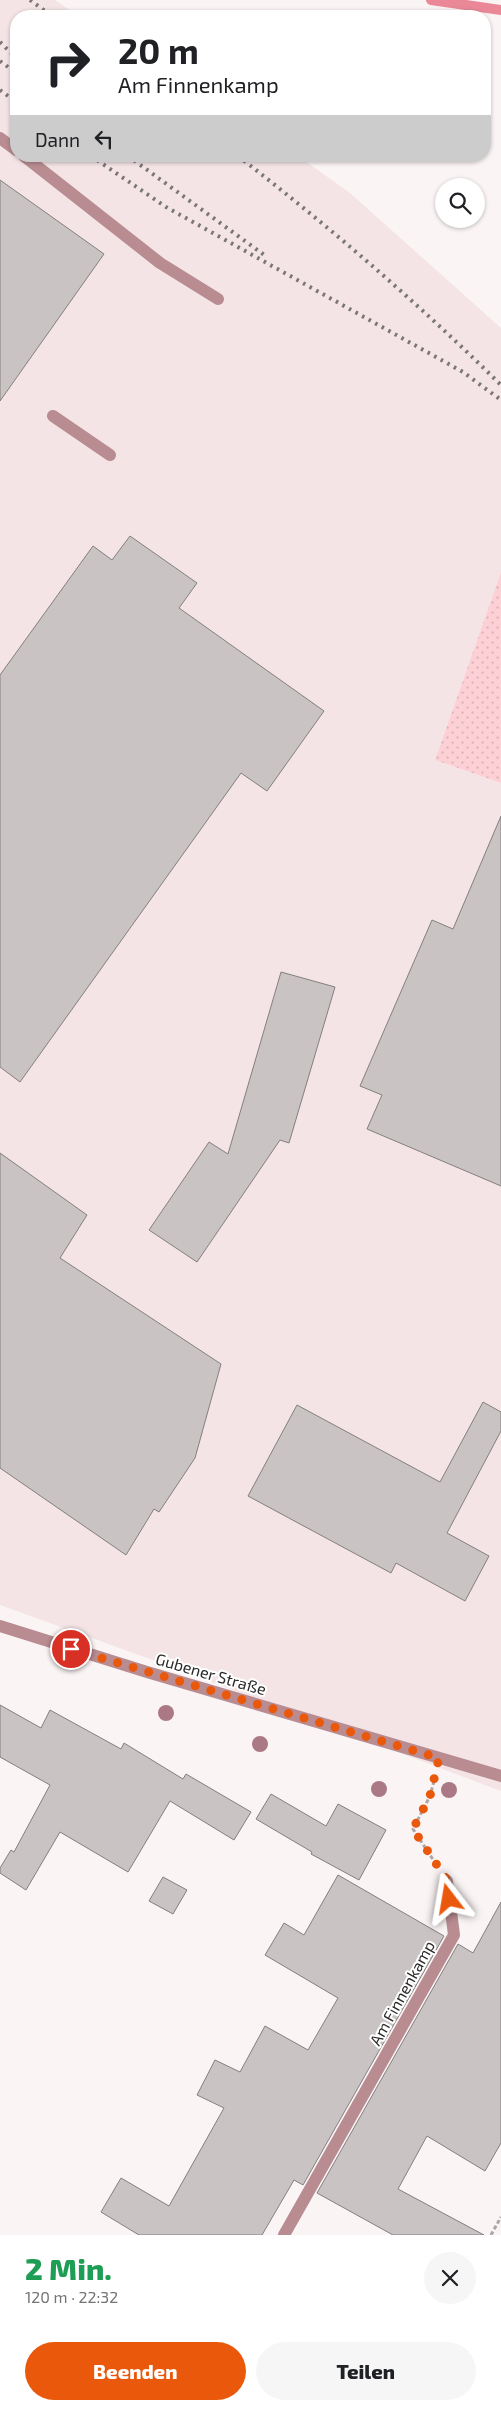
<!DOCTYPE html>
<html lang="de">
<head>
<meta charset="utf-8">
<style>
  :root { --surface:#fff; --page:#f6f6f6; --text:#202124; --muted:#757577; --accent:#ea580c }
  body { margin:0; font-family:"Exo 2",sans-serif; background:var(--page); color:var(--text); height:100vh; display:flex; flex-direction:column; font-size:19px; white-space:nowrap }
  * { box-sizing:border-box; margin:0 }
  p { font-size:16px; color:var(--muted) }
  .icon { flex:none; width:28px; height:28px; fill:none; stroke:currentColor; stroke-width:2; stroke-linecap:round; stroke-linejoin:round }
  .map { position:relative; height:2235px; overflow:hidden }
  .sheet { display:flex; flex-direction:column; background:var(--surface); flex:1 }
  .sheet>* { flex:none }
  .guide { position:absolute; left:10px; top:10px; width:481px; height:152px; border-radius:20px; box-shadow:0 1px 4px #0004; background:#fff; color:var(--text); overflow:hidden }
  .buttons { position:absolute; left:435px; top:178px; display:grid; gap:10px }
  .buttons a { display:grid; place-items:center; width:50px; height:50px; border-radius:50%; background:var(--surface); box-shadow:0 1px 4px #0004; font-size:25px }
  .pin { position:absolute; display:grid; place-items:center; width:42px; height:42px; color:#fff; margin:-21px; border:2px solid #fff; border-radius:50%; box-shadow:0 1px 5px #0007 }
  .me { position:absolute; width:55px; margin:-28px; rotate:346deg; stroke-linejoin:round; filter:drop-shadow(0 0 4px #0008) }
  .turn { display:flex; align-items:center; gap:18px; height:105px; padding:0 25px; font-size:22px }
  .turn .icon { width:65px; height:65px; stroke-width:2.5 }
  .turn b { display:block; font-size:35px; line-height:42px }
  .then { display:flex; align-items:center; height:48px; padding:0 25px; background:#0003; gap:10px; font-size:19px }
  .round { display:grid; place-items:center; flex:none; width:52px; height:52px; border-radius:26px; background:var(--page) }
  .summary { display:flex; align-items:center; justify-content:space-between; height:85px; padding:0 25px }
  h1 { font-size:30px; font-weight:800; line-height:38px; color:#1e9e55 }
  .action { display:flex; gap:10px; margin-top:auto; padding:10px 25px }
  .action a { flex:1; height:58px; border-radius:30px; background:var(--accent); color:#fff; font-size:20px; font-weight:800; line-height:58px; text-align:center }
  .action a+a { background:var(--page); color:var(--text) }
  .map>svg:first-child { display:block }
  .built { fill:#f4e4e6 }
  .grass { fill:url(#grass-dots) }
  .lines { fill:none; stroke-linecap:round; stroke-linejoin:round }
  .stream { stroke:#ea8897; stroke-width:10 }
  .building { fill:#c9c3c3; stroke:#847f7f }
  .path { stroke:#aba6a7; stroke-width:3; stroke-dasharray:4 2.5; stroke-linecap:butt }
  .minor { stroke:#b88c91; stroke-width:12 }
  .rail { stroke:#7a7676; stroke-width:4; stroke-dasharray:2.5 5; stroke-linecap:butt }
  .tree { fill:#ab7886 }
  .route { stroke:#ea580c; stroke-width:9; stroke-dasharray:0 16.2 }
  .labels { text-anchor:middle; stroke-width:4; stroke-linejoin:round; paint-order:stroke }
  .street-label { font-size:16px; fill:#2b2929; stroke:#fff }
</style>
</head>
<body>
<div class="map">
<svg width="501" height="2235" viewBox="0 0 501 2235">
  <defs>
    <pattern id="grass-dots" width="8" height="8" patternUnits="userSpaceOnUse" patternTransform="scale(1.25)"><rect width="8" height="8" fill="#fcd0d5"/><path d="M2 2h.1M6 6h.1" fill="none" stroke="#d8b3b7" stroke-width="1.8" stroke-linecap="round"/></pattern>
  </defs>
  <rect width="100%" height="100%" fill="#fbf4f5"/>
  <path class="built" d="M 0,0 L 55,0 L 78,16 L 16,16 L 16,156 L 298,156 L 350,193 L 501,328 L 501,572 L 435,760 L 501,783 L 501,1791 L 161,1663 L 0,1605 Z"/>
  <path class="grass" d="M 501,572 L 501,783 L 435,760 Z"/>
  <g class="lines">
    <path class="stream" d="M 431,0 L 501,10"/>
  </g>
  <path class="building" d="M 0,180 L 104,254 L 0,401 Z
    M 130,536 L 197,583 L 179,608 L 324,711 L 267,791 L 241,773 L 20,1082 L 0,1067 L 0,675 L 93,546 L 112,560 Z
    M 501,816 L 501,1186 L 367,1129 L 382,1095 L 360,1086 L 432,920 L 453,929 Z
    M 281,972 L 335,987 L 289,1143 L 280,1140 L 197,1262 L 149,1230 L 209,1142 L 228,1154 Z
    M 0,1153 L 87,1215 L 60,1258 L 221,1364 L 195,1458 L 159,1512 L 154,1509 L 126,1555 L 0,1468 Z
    M 483,1402 L 501,1412 L 501,1431 L 447,1533 L 489,1556 L 465,1601 L 396,1563 L 391,1573 L 248,1496 L 297,1405 L 440,1482 Z
    M 0,1705 L 41,1728 L 50,1710 L 121,1749 L 124,1743 L 183,1779 L 186,1774 L 251,1812 L 234,1840 L 170,1801 L 128,1872 L 60,1832 L 26,1890 L 0,1873 L 0,1868 L 11,1850 L 14,1852 L 50,1785 L 0,1757 Z
    M 271,1794 L 326,1826 L 338,1804 L 386,1830 L 359,1880 L 311,1854 L 312,1852 L 256,1819 Z
    M 338,1875 L 444,1936 L 303,2185 L 294,2180 L 262,2235 L 139,2235 L 101,2212 L 121,2178 L 169,2206 L 224,2108 L 197,2095 L 215,2060 L 240,2072 L 265,2026 L 308,2050 L 338,1998 L 265,1955 L 284,1923 L 304,1935 Z
    M 163,1877 L 187,1890 L 173,1914 L 149,1901 Z
    M 501,1902 L 501,2143 L 485,2171 L 427,2136 L 398,2189 L 484,2235 L 393,2235 L 317,2193 L 458,1944 L 473,1953 Z"/>
  <g class="lines">
    <path class="path" d="M 434,1781 L 430,1796 L 413,1829 L 434,1861
      M 491,2235 L 501,2217"/>
    <path class="minor" d="M 0,138 L 16,150
      M 24,156 L 160,263 L 218,299
      M 53,416 L 110,455
      M 0,1626 L 147,1672 L 501,1776
      M 284,2235 L 454,1935 L 447,1881"/>
    <path class="rail" d="M 30,0 L 52,16
      M 0,42 L 16,58
      M 0,61 L 16,73
      M 0,90 L 16,102
      M 91,156 L 166,207 L 463,372 L 501,400
      M 128,156 L 267,257
      M 238,156 C 331,228 418,303 501,385"/>
  </g>
  <g class="tree">
    <circle cx="166" cy="1713" r="8"/>
    <circle cx="260" cy="1744" r="8"/>
    <circle cx="379" cy="1789" r="8"/>
    <circle cx="449" cy="1790" r="8"/>
  </g>
  <g class="lines">
    <path class="route" d="M 71,1649 L 439,1758 L 430,1796 L 413,1829 L 447,1880 L 449,1899"/>
  </g>
  <g class="labels">
    <g class="street-label">
      <text transform="translate(211 1674) rotate(16)" y="6">Gubener Straße</text>
      <text transform="translate(402 1993) rotate(-61)" y="6">Am Finnenkamp</text>
    </g>
  </g>
</svg>
<div class="buttons">
<a><svg class="icon" aria-label="search" viewBox="0 0 24 24"><circle cx="10" cy="10" r="6"/><path d="M15 15l6 6"/></svg></a>
</div>
<div class="pin" style="left:71px;top:1649px;background:#d93025"><svg class="icon" aria-label="arrive" viewBox="0 0 24 24"><path d="M6 21V4h12l-3 4 3 4H6"/></svg></div>
<svg class="me" style="left:449px;top:1899px" viewBox="-20 -20 40 40"><path d="M0-17L14 15 0 8-14 15z" fill="#ea580c" stroke="#fff" stroke-width="4"/></svg>
<div class="guide">
<div class="turn"><svg class="icon" aria-label="right" viewBox="0 0 24 24"><path d="M7 20v-9h11M14 6l5 5-5 5"/></svg><div><b>20 m</b>Am Finnenkamp</div></div>
<div class="then">Dann<svg class="icon" aria-label="left" viewBox="0 0 24 24"><path d="M17 20v-9H6M10 6l-5 5 5 5"/></svg></div>
</div>
</div>
<section class="sheet">
<div class="summary"><div><h1>2 Min.</h1><p>120 m · 22:32</p></div><a class="round"><svg class="icon" aria-label="close" viewBox="0 0 24 24"><path d="M6 6l12 12M18 6L6 18"/></svg></a></div>
<div class="action"><a>Beenden</a><a>Teilen</a></div>
</section>
</body>
</html>
